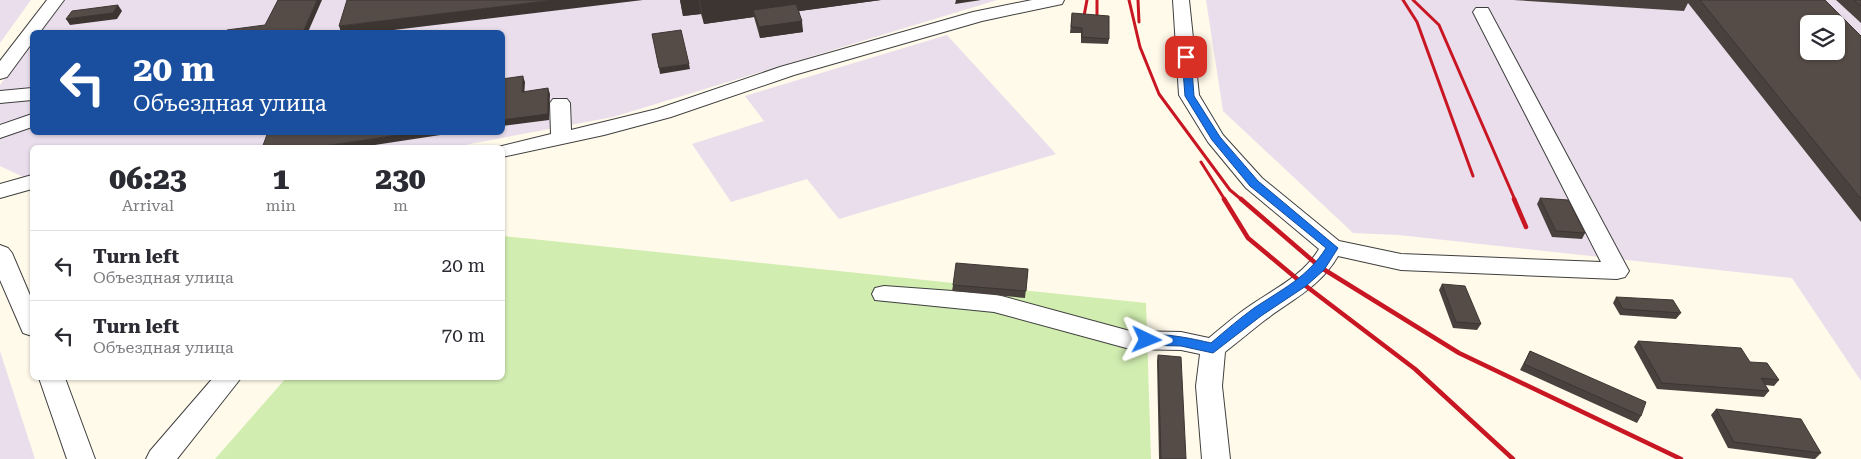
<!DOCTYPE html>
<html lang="en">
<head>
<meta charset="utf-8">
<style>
  :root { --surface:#fff; --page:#f7f7f7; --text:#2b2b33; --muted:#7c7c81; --line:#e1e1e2 }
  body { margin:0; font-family:"Roboto Serif",serif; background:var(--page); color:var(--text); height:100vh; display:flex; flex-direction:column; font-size:19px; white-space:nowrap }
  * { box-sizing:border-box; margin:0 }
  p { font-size:16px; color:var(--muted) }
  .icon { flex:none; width:28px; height:28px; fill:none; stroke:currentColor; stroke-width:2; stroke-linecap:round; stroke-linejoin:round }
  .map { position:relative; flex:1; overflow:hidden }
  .drawer { position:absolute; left:30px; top:145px; width:475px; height:235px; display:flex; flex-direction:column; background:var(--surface); border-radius:8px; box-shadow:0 1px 4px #0004 }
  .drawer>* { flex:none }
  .guide { position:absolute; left:30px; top:30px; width:475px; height:105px; border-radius:8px; box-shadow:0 1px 4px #0004; background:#1a4fa0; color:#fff; overflow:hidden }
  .buttons { position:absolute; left:1800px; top:15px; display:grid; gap:10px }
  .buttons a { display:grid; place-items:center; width:45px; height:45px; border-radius:8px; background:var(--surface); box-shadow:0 1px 4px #0004; font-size:25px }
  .pin { position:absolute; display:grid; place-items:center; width:42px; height:42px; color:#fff; margin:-21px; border-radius:10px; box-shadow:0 2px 8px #0006 }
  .me { position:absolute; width:55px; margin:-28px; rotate:92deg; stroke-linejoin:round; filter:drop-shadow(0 0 4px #0008) }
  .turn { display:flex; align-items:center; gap:18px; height:105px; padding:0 20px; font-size:22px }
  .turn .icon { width:65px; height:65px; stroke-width:2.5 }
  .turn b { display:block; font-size:35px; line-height:42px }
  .eta { display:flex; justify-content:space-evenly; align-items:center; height:85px; text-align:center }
  .eta b { font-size:30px; font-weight:800; line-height:35px }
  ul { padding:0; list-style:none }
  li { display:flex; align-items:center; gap:15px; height:70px; padding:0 20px; border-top:1px solid var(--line) }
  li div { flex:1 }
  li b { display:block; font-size:19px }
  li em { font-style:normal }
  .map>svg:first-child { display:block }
  .industrial { fill:#eadeec; fill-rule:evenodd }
  .green { fill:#d1edb0 }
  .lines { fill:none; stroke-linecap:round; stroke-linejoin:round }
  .minor-casing { stroke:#3f3f3f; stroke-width:2 }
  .minor { fill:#fff; fill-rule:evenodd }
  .rail-far1 { stroke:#c91623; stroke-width:3 }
  .rail { stroke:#c91623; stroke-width:4.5 }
  .wall { fill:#49413d }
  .shaded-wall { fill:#3c3532 }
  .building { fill:#554c47; stroke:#3c3532; fill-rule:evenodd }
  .route { fill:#1a73e8; stroke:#114b97 }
</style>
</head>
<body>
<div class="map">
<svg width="1861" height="459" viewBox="0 0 1861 459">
  <rect width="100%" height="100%" fill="#fffaea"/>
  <path class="industrial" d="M 0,0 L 31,0 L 0,43 Z
    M 65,0 L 997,0 L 613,117 L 454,147 L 32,148 L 32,181 L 0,166 L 0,85 L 32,42 L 32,132 L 502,132 L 502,32 L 40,32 Z
    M 1206,0 L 1861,0 L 1861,381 L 1792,278 L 1399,235 L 1353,233 L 1223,111 ZM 1809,24 L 1836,24 L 1836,51 L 1809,51 Z
    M 947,35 L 1056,154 L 839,219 L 807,179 L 731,202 L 692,144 L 764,121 L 745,96 Z
    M 0,351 L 35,459 L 0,459 Z"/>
  <path class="green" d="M 503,236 L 1146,303 L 1151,459 L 215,459 L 286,378 L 502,378 Z"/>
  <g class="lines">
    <defs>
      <path id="minor" d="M 47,0 L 64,0 L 40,32 L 32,32 L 32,43 L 7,77 L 0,79 L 0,61 Z
        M 1032,0 L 1064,0 L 1062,4 L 982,21 L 794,75 L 671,117 L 604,135 L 502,157 L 502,148 L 494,148 L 551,134 L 550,103 L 553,99 L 567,99 L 570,103 L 571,130 L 657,109 L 780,67 L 973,12 Z
        M 1173,0 L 1189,0 L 1199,95 L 1223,135 L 1262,178 L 1339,241 L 1401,254 L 1601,262 L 1473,12 L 1476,8 L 1488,8 L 1629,271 L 1625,277 L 1617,279 L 1401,270 L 1338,256 C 1320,287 1293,299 1265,320 C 1252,330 1239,341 1225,352 L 1222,386 L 1230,459 L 1202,459 L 1196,386 L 1200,354 L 1181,350 L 1130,349 L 994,312 L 875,300 L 872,294 L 875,288 L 884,286 L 994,294 L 1130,331 L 1181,332 L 1209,338 C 1222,327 1235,316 1248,307 C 1274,289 1303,276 1319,249 L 1246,188 L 1208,142 L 1179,95 Z
        M 32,88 L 32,100 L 0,103 L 0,91 Z
        M 32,114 L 32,127 L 0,138 L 0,125 Z
        M 32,175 L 32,189 L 0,198 L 0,184 Z
        M 0,245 L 8,248 L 12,253 L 32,300 L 32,336 L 23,333 L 0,280 Z
        M 39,378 L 65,378 L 95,459 L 67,459 Z
        M 213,378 L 241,378 L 177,459 L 146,459 L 150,451 Z"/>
    </defs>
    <use href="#minor" class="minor-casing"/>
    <use href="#minor" class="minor"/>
    <path class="rail-far1" d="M 1097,0 L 1097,17
      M 1129,0 L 1140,47 L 1159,94 L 1230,190 L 1242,200
      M 1138,0 L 1139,22
      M 1403,0 L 1417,22 L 1473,176
      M 1413,0 L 1439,25 L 1515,200
      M 1084,16 L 1087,0
      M 1201,162 L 1225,200"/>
    <path class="rail" d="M 1224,199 L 1248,238 L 1302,283 L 1415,369 L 1513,459
      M 1241,199 L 1320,267 L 1459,353 L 1681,459
      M 1514,199 L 1526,227"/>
  </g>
  <path class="wall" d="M 680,0 L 881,0 L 799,11 L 803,32 L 760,38 L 754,17 L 704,24 L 701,14 L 683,16 Z
    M 1513,0 L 1825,0 L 1861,36 L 1861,222 L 1688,3 L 1684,11 Z
    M 1836,0 L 1861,0 L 1861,23 Z
    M 1072,13 L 1109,39 L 1108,44 L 1081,43 L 1081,33 L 1070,33 Z
    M 1540,198 L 1585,233 L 1582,239 L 1552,237 L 1537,204 Z
    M 1028,269 L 1025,298 L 952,291 L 953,285 Z
    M 1442,284 L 1481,324 L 1477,330 L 1453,328 L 1439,290 Z
    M 1616,297 L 1681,313 L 1676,319 L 1620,315 L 1613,303 Z
    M 1638,341 L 1750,362 L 1779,380 L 1774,386 L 1765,385 L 1769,391 L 1764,397 L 1657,389 L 1634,347 Z
    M 1530,351 L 1641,416 L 1637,423 L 1520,370 Z
    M 1158,355 L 1186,459 L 1159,459 L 1157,361 Z
    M 1716,409 L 1821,453 L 1815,459 L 1813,459 L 1728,448 L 1711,415 Z"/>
  <path class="shaded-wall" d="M 317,0 L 322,0 L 308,32 L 303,32 Z
    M 554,0 L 643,0 L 377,32 L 341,32 L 339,26 Z
    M 680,0 L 699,0 L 701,14 L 683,16 Z
    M 700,0 L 881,0 L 756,17 L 753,10 L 754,17 L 704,24 Z
    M 956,0 L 981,0 L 955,4 Z
    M 118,5 L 122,11 L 117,19 L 70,25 L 66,19 Z
    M 802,21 L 803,32 L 760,38 L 759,27 Z
    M 689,64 L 690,69 L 660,74 L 659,68 Z
    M 523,76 L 525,82 L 524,98 L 522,92 Z
    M 548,88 L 550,94 L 549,120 L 502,126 L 502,120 Z
    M 417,132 L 460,132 L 355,148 L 311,148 Z"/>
  <path class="building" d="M 278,0 L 317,0 L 303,32 L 226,32 L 227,30 L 265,25 Z
    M 347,0 L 554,0 L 339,26 Z
    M 1700,0 L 1825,0 L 1861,36 L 1861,199 ZM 1809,24 L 1836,24 L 1836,51 L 1809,51 Z
    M 1854,0 L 1861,0 L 1861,6 Z
    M 796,4 L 802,21 L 759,27 L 753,10 Z
    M 118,5 L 113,13 L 66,19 L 72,11 Z
    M 1072,13 L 1109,16 L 1109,39 L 1082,37 L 1082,28 L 1071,27 Z
    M 681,30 L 689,64 L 659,68 L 652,34 Z
    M 523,76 L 522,92 L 548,88 L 548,114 L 502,120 L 502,79 Z
    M 268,132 L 417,132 L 311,148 L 262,148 Z
    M 1540,198 L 1568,200 L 1585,233 L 1556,231 Z
    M 956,263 L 1028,269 L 1026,291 L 953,285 Z
    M 1442,284 L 1465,286 L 1481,324 L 1456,322 Z
    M 1616,297 L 1673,300 L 1681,313 L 1623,309 Z
    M 1638,341 L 1741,348 L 1750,362 L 1767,363 L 1779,380 L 1761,378 L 1769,391 L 1662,383 Z
    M 1530,351 L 1646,402 L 1641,416 L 1524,364 Z
    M 1158,355 L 1181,357 L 1186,459 L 1161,459 Z
    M 1716,409 L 1801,419 L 1821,453 L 1734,442 Z"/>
  <path class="route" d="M 1186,54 L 1191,57 L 1194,96 L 1220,137 L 1258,181 L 1338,248 L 1324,270 L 1306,286 L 1261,316 L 1213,353 L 1181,346 L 1147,345 L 1141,340 C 1148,328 1198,340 1211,343 C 1225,331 1239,319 1254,308 C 1281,290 1308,277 1326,248 L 1250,186 L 1212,140 L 1185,96 L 1182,57 Z"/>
</svg>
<div class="buttons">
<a><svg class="icon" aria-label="layers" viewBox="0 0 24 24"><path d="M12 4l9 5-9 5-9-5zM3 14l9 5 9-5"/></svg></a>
</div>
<div class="pin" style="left:1186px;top:57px;background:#d93025"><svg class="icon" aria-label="arrive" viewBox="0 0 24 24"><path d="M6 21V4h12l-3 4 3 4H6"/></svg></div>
<svg class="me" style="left:1147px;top:340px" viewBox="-20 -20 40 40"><path d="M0-17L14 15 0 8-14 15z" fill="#1a73e8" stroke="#fff" stroke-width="4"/></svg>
<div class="guide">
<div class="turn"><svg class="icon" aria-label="left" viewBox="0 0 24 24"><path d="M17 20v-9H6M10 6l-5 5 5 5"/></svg><div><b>20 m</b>Объездная улица</div></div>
</div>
<section class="drawer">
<div class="eta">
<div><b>06:23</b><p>Arrival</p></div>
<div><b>1</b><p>min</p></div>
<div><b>230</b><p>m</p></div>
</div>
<ul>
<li><svg class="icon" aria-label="left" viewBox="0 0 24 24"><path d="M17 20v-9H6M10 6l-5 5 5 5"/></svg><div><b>Turn left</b><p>Объездная улица</p></div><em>20 m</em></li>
<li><svg class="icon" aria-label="left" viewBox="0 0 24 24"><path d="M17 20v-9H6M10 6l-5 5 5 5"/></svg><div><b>Turn left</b><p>Объездная улица</p></div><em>70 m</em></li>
</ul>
</section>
</div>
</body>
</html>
